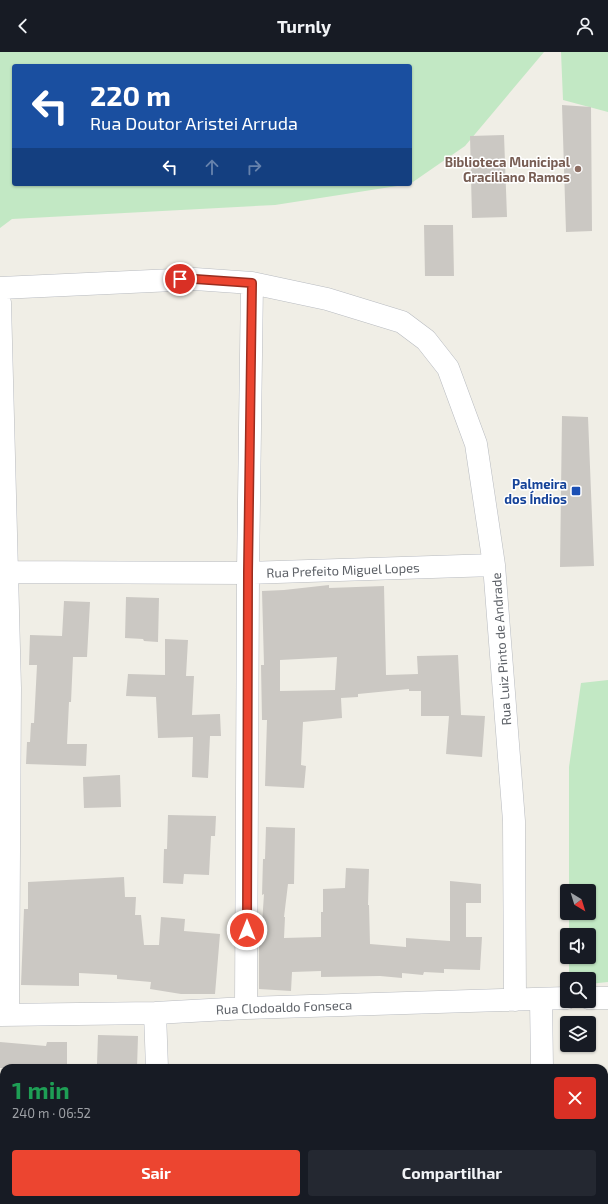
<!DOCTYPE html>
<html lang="pt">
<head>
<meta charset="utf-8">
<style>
  :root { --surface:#171b24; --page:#242831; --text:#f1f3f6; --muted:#9ea1a6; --accent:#ec4530 }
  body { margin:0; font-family:"Exo 2",sans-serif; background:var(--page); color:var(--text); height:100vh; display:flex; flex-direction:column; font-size:15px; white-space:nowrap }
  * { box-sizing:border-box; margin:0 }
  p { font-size:13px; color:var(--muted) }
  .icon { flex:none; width:22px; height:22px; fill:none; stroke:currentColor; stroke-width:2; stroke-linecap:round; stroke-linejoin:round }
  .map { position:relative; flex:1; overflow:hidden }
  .side { position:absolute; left:0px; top:1012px; width:608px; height:140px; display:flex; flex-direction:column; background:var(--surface); border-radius:12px 12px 0 0; box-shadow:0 1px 3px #0004 }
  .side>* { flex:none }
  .top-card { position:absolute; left:12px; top:12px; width:400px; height:122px; border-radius:4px; box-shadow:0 1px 3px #0004; background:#1a4fa0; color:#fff; overflow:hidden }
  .needle { width:26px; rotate:142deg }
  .tools { position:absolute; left:560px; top:832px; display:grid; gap:8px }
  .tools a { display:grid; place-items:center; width:36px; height:36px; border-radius:4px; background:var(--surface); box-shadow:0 1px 3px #0004; font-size:20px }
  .pin { position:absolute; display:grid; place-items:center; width:34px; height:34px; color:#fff; margin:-17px; border:2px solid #fff; border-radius:50%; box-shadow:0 1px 4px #0007 }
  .me { position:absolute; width:44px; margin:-22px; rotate:0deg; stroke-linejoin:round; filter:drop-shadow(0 0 3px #0008) }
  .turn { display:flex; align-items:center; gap:14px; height:84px; padding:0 12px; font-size:18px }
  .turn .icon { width:52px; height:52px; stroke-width:2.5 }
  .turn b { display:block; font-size:28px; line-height:34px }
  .lanes { display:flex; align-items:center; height:38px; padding:0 12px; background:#0003; justify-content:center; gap:20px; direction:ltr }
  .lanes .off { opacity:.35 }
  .round { display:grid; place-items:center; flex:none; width:42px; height:42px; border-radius:4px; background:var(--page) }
  .summary { display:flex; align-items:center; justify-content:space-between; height:68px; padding:0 12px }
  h1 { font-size:24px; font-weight:700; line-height:30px; color:#1e9e55 }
  .button { display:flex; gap:8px; margin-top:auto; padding:8px 12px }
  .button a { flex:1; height:46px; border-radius:4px; background:var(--accent); color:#fff; font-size:16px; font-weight:700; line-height:46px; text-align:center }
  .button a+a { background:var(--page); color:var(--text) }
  header { display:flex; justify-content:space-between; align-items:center; height:52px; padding:0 12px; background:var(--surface); font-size:18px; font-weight:700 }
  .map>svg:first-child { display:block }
  .green { fill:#c2e8c4 }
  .building { fill:#cbc8c3; fill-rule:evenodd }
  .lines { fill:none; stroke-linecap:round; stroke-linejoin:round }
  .minor-casing { stroke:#b8bbc0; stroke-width:23 }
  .minor { stroke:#fff; stroke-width:22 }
  .route-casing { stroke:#992d1f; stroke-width:10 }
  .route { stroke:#ec4530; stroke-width:7 }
  .education-dot { fill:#8d6e63; stroke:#fff; stroke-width:1.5 }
  .transit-dot { fill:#1a4fb4; stroke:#fff; stroke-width:1.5 }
  .labels { text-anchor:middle; stroke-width:3; stroke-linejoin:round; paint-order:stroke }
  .education-label { font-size:13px; font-weight:bold; fill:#785e54; stroke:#fff; text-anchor:end }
  .transit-label { font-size:13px; font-weight:bold; fill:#164399; stroke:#fff; text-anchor:end }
  .street-label { font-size:13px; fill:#5d6167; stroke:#fff }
</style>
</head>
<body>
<header><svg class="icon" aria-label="back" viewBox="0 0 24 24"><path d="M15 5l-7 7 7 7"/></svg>Turnly<svg class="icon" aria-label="person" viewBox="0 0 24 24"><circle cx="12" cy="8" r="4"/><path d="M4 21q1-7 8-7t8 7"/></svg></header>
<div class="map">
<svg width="608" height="1152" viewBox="0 0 608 1152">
  <rect width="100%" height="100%" fill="#f0eee6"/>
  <path class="green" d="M 0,0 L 544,0 L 465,94 L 410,132 L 410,14 L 14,14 L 14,132 L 410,132 L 275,153 L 12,167 L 0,176 Z
    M 561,0 L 608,0 L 608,60 L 563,48 Z
    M 608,628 L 608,930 L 589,932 L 589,927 L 569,927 L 569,905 L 589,905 L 589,883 L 569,883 L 569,861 L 589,861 L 589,839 L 569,839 L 569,715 L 581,631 Z"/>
  <path class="building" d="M 562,53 L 591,55 L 592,179 L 566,180 Z
    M 504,83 L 507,165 L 472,166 L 470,84 Z
    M 424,173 L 453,173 L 454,224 L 425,224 Z
    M 562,364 L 588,365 L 594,514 L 560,515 Z
    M 329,533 L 329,536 L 384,534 L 386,623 L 418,622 L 417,604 L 458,603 L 461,663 L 485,664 L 482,705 L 446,702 L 449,664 L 421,664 L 421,639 L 409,639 L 409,637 L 358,642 L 358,645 L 341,646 L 342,666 L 303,670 L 301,713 L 306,714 L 304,736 L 265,734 L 267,668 L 262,668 L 261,613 L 264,613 L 262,539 L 284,538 ZM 337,605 L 335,638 L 280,639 L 280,608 Z
    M 126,545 L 159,546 L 158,590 L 144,589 L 143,587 L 125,586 Z
    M 64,549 L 90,550 L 87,605 L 73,605 L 71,650 L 69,650 L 67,692 L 87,692 L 86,714 L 26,712 L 27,690 L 30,690 L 31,671 L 34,671 L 37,613 L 29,613 L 30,583 L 62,584 Z
    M 165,587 L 188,588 L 186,624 L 194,624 L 192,663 L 220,662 L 221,684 L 210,684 L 208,726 L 192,725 L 193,685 L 158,686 L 156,645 L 126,644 L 128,622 L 165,623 Z
    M 120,723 L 121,755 L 84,756 L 83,725 Z
    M 168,763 L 216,764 L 215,784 L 211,784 L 209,823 L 184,822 L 183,832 L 163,831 L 164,797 L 167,797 Z
    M 266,775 L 295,776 L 294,832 L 288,832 L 284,865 L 285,865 L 284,886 L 321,885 L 321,860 L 323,860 L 323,837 L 345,836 L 346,816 L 369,817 L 368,853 L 369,853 L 370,892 L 406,895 L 406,886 L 450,889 L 450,829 L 481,832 L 481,851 L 466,851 L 466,885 L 482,885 L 480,918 L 444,917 L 444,921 L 424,920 L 423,923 L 402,921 L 402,926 L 380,924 L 321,925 L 321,919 L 292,920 L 291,939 L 259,937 L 259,887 L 261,887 L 264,842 L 262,843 L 263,807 L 265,807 Z
    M 124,825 L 125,845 L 136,845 L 135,863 L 141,863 L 144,893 L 159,893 L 161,865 L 185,867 L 184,879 L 220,882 L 215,942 L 181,942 L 150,937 L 151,930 L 117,927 L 117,923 L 79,921 L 79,934 L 21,933 L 24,857 L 28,857 L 28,830 Z
    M 98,983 L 138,984 L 137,1016 L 117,1016 L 117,1013 L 97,1012 Z
    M 0,990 L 46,994 L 47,990 L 67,990 L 67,1016 L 0,1016 Z"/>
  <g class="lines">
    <defs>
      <path id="minor" d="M 0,236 L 195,227 L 252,231 L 327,247 L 402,270 L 426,288 L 448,316 L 476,392 L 494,513 L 514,769 L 515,948
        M 0,251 L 10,636 L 8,963
        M 0,520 L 248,521 L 494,513
        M 589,946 L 608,946
        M 541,947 L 542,1016
        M 246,956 L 248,521 L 252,231
        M 155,961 L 157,1016
        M 0,963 L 155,961 L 246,956 L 567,946
        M 342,1148 L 342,1152
        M 543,1148 L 543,1152
        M 126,1152 L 127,1148"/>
    </defs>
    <use href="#minor" class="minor-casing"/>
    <use href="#minor" class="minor"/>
  </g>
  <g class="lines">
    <defs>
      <path id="route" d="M 180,227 L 195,227 L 252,231 L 248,521 L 247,878"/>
    </defs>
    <use href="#route" class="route-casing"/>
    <use href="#route" class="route"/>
  </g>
  <circle class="education-dot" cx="578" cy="117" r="4"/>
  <rect class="transit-dot" x="571" y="434" width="10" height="10" rx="2"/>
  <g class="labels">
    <g class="education-label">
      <text x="570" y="115">Biblioteca Municipal<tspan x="570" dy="15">Graciliano Ramos</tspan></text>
    </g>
    <g class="transit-label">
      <text x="567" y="437">Palmeira<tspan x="567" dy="15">dos Índios</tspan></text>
    </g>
    <g class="street-label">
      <text transform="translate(343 518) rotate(-2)" y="5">Rua Prefeito Miguel Lopes</text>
      <text transform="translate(501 597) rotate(-94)" y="5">Rua Luiz Pinto de Andrade</text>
      <text transform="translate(284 955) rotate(-2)" y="5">Rua Clodoaldo Fonseca</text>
    </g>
  </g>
</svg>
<div class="tools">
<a><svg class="needle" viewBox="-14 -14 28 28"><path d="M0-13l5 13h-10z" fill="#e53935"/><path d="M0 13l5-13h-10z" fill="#9ea1a6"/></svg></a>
<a><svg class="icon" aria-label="sound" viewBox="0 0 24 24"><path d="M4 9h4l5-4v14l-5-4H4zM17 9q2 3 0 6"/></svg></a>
<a><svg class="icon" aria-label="search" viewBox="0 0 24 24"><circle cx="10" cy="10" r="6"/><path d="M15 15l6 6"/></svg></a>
<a><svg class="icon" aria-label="layers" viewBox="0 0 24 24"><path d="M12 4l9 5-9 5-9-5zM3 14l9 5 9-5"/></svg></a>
</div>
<div class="pin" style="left:180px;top:227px;background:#d93025"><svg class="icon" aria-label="arrive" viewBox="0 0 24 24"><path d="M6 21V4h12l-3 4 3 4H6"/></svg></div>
<svg class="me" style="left:247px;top:878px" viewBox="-20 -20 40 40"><circle r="17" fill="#ec4530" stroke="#fff" stroke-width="3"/><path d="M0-11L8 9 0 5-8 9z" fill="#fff"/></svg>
<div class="top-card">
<div class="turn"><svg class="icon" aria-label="left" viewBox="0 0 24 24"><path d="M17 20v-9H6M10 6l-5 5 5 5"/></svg><div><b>220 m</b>Rua Doutor Aristei Arruda</div></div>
<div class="lanes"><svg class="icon" aria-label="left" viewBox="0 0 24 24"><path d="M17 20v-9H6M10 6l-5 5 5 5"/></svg><svg class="icon off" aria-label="ahead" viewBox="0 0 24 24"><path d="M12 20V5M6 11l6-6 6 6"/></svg><svg class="icon off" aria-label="right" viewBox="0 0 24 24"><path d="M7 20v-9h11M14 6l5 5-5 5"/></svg></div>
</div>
<section class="side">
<div class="summary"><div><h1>1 min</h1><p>240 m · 06:52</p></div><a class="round" style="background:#d93025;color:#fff"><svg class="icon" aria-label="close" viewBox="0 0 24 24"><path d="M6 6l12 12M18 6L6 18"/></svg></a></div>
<div class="button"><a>Sair</a><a>Compartilhar</a></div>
</section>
</div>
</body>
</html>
